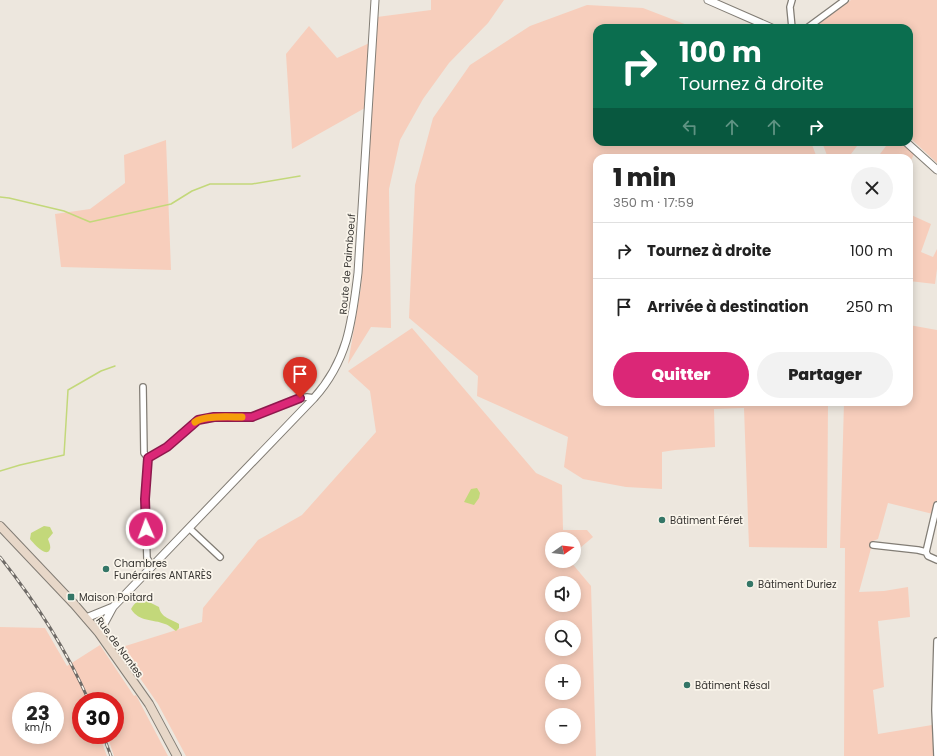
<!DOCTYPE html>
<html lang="fr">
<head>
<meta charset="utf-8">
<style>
  :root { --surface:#fff; --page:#f2f2f2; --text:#222; --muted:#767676; --line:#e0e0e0; --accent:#db2777 }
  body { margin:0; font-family:Poppins,sans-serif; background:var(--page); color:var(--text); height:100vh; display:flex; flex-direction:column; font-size:15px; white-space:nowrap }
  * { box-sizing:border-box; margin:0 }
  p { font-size:13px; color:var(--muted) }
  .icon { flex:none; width:22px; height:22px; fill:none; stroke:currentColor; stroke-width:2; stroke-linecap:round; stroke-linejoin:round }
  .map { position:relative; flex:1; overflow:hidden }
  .side { position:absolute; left:593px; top:154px; width:320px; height:252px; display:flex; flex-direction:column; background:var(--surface); border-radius:12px; box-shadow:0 2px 10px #0003 }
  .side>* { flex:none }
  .guide { position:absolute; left:593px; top:24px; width:320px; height:122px; border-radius:12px; box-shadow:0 2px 10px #0003; background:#0b6e4f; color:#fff; overflow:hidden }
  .needle { width:26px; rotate:76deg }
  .fabs { position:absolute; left:545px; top:532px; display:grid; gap:8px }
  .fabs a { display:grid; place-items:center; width:36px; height:36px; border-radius:50%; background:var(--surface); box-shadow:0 2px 10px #0003; font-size:20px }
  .speed { position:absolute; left:12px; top:692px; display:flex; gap:8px; font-size:20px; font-weight:700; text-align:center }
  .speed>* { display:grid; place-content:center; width:52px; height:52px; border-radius:50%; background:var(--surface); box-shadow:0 2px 10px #0003; line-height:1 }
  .speed small { font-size:10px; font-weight:400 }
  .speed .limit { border:6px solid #d22; background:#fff; color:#111 }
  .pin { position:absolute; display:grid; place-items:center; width:34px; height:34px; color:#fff; margin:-41px -17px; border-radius:50% 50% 50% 0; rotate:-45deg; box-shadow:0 0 4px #0007 }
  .pin .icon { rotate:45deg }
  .me { position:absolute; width:44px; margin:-22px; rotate:358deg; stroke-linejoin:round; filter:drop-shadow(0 0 3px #0008) }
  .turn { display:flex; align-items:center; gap:14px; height:84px; padding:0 20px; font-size:18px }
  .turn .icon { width:52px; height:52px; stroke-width:2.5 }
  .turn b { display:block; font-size:28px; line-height:34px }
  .lanes { display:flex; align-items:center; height:38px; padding:0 20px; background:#0003; justify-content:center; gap:20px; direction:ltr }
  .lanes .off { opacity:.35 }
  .round { display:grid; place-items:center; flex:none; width:42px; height:42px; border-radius:21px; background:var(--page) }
  .overview { display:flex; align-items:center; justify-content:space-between; height:68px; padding:0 20px }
  h1 { font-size:24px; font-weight:800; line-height:30px }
  .primary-button { display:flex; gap:8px; margin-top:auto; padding:8px 20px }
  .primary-button a { flex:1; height:46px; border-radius:24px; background:var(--accent); color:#fff; font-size:16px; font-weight:800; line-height:46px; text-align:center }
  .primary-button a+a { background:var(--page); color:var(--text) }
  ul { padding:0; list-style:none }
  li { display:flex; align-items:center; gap:12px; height:56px; padding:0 20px; border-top:1px solid var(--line) }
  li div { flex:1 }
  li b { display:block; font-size:15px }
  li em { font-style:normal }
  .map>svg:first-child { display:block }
  .green { fill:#f7cebc; fill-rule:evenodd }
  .water { fill:#c3d87a }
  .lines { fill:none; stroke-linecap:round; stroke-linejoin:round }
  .stream { stroke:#c3d87a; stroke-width:1.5 }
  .minor-casing { stroke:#827d75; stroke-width:8 }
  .tertiary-casing { stroke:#827d75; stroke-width:9 }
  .secondary-casing { stroke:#827d75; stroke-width:10 }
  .minor { stroke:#fff; stroke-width:5.5 }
  .tertiary { stroke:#fff; stroke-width:7 }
  .secondary { stroke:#e7d7c8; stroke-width:8 }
  .rail-casing { stroke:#6f6b67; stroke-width:3 }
  .rail { stroke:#faf5eb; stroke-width:1.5; stroke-dasharray:4.5; stroke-linecap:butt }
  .route-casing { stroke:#8e194d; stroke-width:10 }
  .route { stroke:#db2777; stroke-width:7 }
  .slow { stroke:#f59e0b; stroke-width:7 }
  .poi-dot { fill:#347667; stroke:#faf5eb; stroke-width:1.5 }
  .labels { text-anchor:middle; stroke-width:3.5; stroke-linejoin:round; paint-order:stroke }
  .street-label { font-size:10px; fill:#373532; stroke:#faf5eb }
  .poi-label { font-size:10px; fill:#373532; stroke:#faf5eb; text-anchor:start }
</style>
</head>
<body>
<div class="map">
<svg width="937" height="756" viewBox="0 0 937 756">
  <rect width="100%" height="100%" fill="#ede7de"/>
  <path class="green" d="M 431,0 L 504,0 L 488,23 L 449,63 L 423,99 L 400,140 L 389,189 L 391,328 L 371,327 L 348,364 L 361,287 L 372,104 L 292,149 L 286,54 L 309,26 L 337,58 L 376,40 L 377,17 L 431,10 Z
    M 851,0 L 937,0 L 937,163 L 909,137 L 909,28 L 813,28 Z
    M 587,5 L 643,8 L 695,28 L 597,28 L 597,142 L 811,142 L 817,158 L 597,158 L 597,402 L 828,402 L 827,548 L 749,547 L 744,408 L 714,409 L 715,447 L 675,450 L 662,452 L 662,489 L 626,487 L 583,479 L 564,467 L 568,437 L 477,396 L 478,376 L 409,318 L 415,185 L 433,118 L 470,65 L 530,26 Z
    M 166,140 L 171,270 L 61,267 L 55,214 L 90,209 L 125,183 L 124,155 Z
    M 822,142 L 860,142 L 848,158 L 828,158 Z
    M 889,142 L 900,142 L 914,154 L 909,165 L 909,158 L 877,158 Z
    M 909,214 L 931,224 L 921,252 L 933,257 L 937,249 L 937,269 L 935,284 L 909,281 Z
    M 909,325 L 937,330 L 937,515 L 888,503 L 878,539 L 873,541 L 859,592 L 884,591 L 908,587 L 910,617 L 878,621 L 884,687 L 873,690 L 878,734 L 932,725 L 937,727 L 937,756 L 844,756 L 845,548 L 840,548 L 844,402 L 909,402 Z
    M 412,328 L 536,473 L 562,485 L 563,530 L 587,530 L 593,537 L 574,553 L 574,539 L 552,539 L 552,561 L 570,561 L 591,586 L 596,756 L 186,756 L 158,704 L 119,648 L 202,622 L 203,608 L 258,540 L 302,515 L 376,432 L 370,391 L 348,371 ZM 552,583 L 574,583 L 574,605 L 552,605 ZM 552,627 L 574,627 L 574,649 L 552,649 ZM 552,671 L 574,671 L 574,693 L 552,693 ZM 552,715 L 574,715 L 574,737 L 552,737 Z
    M 0,627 L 45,628 L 67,666 L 100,645 L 134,696 L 136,695 L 168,756 L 114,756 L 107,735 L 115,735 L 115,701 L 81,701 L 81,735 L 99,735 L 107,756 L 0,756 ZM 21,701 L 55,701 L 55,735 L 21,735 Z"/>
  <path class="water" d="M 477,488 L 480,493 L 479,498 L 474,505 L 464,502 L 471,489 Z
    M 44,526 L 50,527 L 53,533 L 48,539 C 49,542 51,546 50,549 C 47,559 33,543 30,539 L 31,533 Z
    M 145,600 L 159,607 C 161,618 171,619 179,624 L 179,628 L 176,631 C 173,629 169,625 165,624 C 153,619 139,622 131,609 C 135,602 138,601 145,600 Z"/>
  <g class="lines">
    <path class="stream" d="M 0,197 L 9,198 L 64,211 L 90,222 L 171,204 L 192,191 L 210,184 L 252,184 L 300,176
      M 0,471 L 20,465 L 64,455 L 68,390 L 101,371 L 115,366"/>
    <defs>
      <path id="minor" d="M 792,28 L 790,7 L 792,0
        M 807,28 L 845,0
        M 143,387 L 144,453 L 148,458 L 145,499 L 147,558 L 152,566
        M 148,458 L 167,447 L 198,420 L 214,417 L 252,417 L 300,398 L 307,397 L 314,398
        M 937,505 L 926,552 L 928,556 L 937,560
        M 189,528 L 220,557
        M 873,545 L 918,550 L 926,552
        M 937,756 L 935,710 L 937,641"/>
      <path id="tertiary" d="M 708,0 L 772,28
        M 906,142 L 937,170
        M 86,618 L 113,607
        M 99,633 L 113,607 L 314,398 C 348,360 352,322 358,273 L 375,0"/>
      <path id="secondary" d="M 0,526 L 74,604 L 99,633 L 149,704 L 177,756"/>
    </defs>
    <use href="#minor" class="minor-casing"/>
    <use href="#tertiary" class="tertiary-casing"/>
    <use href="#secondary" class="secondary-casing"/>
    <use href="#minor" class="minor"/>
    <use href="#tertiary" class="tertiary"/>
    <use href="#secondary" class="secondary"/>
    <defs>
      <path id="rail" d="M 0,557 C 35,601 66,649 89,701
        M 103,735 L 111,756"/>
    </defs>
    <use href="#rail" class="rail-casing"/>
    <use href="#rail" class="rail"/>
  </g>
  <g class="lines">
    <defs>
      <path id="route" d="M 146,529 L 145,499 L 148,458 L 167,447 L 198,420 L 214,417 L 252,417 L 300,398"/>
    </defs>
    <use href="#route" class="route-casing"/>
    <use href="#route" class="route"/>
    <path class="slow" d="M 195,422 C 204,415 230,417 242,417"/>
  </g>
  <g class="poi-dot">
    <circle cx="662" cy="520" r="4"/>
    <circle cx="106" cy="569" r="4"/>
    <circle cx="750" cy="584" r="4"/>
    <rect x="67" y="593" width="8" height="8" rx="2"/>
    <circle cx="687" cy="685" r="4"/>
  </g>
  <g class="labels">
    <g class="street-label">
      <text transform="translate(347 264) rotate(-85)" y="4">Route de Paimboeuf</text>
      <text transform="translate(120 647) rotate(54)" y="4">Rue de Nantes</text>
    </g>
    <g class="poi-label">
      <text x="670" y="524">Bâtiment Féret</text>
      <text x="114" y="567">Chambres<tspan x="114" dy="12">Funéraires ANTARÈS</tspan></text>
      <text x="758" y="588">Bâtiment Duriez</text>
      <text x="79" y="601">Maison Poitard</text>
      <text x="695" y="689">Bâtiment Résal</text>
    </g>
  </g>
</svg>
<div class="fabs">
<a><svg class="needle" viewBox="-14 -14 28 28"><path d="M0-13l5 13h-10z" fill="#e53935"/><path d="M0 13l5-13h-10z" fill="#767676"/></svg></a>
<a><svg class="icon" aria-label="sound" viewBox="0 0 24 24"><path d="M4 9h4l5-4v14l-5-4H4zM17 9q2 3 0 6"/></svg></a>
<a><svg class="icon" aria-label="search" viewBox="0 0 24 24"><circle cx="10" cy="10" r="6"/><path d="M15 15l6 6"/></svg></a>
<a>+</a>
<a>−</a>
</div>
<div class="speed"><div>23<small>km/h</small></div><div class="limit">30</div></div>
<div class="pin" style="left:300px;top:398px;background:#d93025"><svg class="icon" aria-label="arrive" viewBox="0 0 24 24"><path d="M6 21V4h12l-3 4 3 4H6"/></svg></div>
<svg class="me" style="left:146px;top:529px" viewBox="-20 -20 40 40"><circle r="17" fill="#db2777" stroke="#fff" stroke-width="3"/><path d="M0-11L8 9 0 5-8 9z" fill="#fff"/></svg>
<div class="guide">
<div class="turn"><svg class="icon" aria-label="right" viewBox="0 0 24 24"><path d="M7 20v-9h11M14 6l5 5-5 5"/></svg><div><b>100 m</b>Tournez à droite</div></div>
<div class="lanes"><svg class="icon off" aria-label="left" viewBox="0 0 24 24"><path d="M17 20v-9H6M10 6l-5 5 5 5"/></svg><svg class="icon off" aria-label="ahead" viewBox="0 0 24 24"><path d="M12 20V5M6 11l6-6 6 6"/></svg><svg class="icon off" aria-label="ahead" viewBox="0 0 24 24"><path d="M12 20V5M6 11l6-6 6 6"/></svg><svg class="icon" aria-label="right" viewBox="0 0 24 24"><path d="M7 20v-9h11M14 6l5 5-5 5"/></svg></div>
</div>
<section class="side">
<div class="overview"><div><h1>1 min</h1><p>350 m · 17:59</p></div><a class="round"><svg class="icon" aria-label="close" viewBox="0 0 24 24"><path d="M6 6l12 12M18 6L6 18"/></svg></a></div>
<ul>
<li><svg class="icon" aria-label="right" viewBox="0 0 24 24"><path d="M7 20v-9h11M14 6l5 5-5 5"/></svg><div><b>Tournez à droite</b></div><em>100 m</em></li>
<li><svg class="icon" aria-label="arrive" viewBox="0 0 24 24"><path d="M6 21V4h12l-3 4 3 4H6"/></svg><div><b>Arrivée à destination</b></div><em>250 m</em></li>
</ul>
<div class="primary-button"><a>Quitter</a><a>Partager</a></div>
</section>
</div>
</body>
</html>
